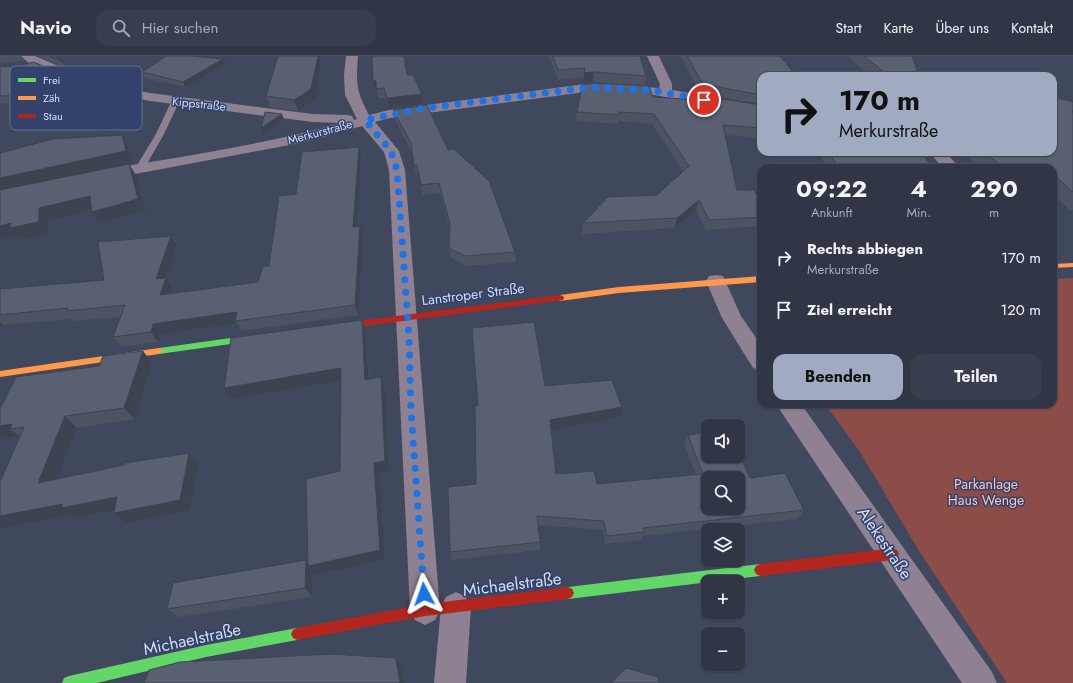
<!DOCTYPE html>
<html lang="de">
<head>
<meta charset="utf-8">
<style>
  :root { --surface:#303646; --page:#383e4d; --text:#f1f3f6; --muted:#a8abb3; --line:#4b505f; --accent:#a0aac1 }
  body { margin:0; font-family:Jost,sans-serif; background:var(--page); color:var(--text); height:100vh; display:flex; flex-direction:column; font-size:15px; white-space:nowrap }
  * { box-sizing:border-box; margin:0 }
  p { font-size:13px; color:var(--muted) }
  .icon { flex:none; width:22px; height:22px; fill:none; stroke:currentColor; stroke-width:2; stroke-linecap:round; stroke-linejoin:round }
  .map { position:relative; flex:1; overflow:hidden }
  .panel { position:absolute; left:757px; top:108px; width:300px; height:244px; display:flex; flex-direction:column; background:var(--surface); border-radius:12px; box-shadow:0 1px 3px #0004,0 0 0 1px var(--line) }
  .panel>* { flex:none }
  .guide { position:absolute; left:757px; top:16px; width:300px; height:84px; border-radius:12px; box-shadow:0 1px 3px #0004,0 0 0 1px var(--line); background:#a0aac1; color:#111; overflow:hidden }
  .buttons { position:absolute; left:701px; top:363px; display:grid; gap:8px }
  .buttons a { display:grid; place-items:center; width:44px; height:44px; border-radius:8px; background:var(--surface); box-shadow:0 1px 3px #0004,0 0 0 1px var(--line); font-size:20px }
  .pin { position:absolute; display:grid; place-items:center; width:34px; height:34px; color:#fff; margin:-17px; border:2px solid #fff; border-radius:50%; box-shadow:0 1px 4px #0007 }
  .me { position:absolute; width:44px; margin:-22px; rotate:356deg; stroke-linejoin:round; filter:drop-shadow(0 0 3px #0008) }
  .turn { display:flex; align-items:center; gap:14px; height:84px; padding:0 16px; font-size:18px }
  .turn .icon { width:52px; height:52px; stroke-width:2.5 }
  .turn b { display:block; font-size:28px; line-height:34px }
  .eta { display:flex; justify-content:space-evenly; align-items:center; height:68px; text-align:center }
  .eta b { font-size:24px; font-weight:700; line-height:28px }
  .action { display:flex; gap:8px; margin-top:auto; padding:8px 16px }
  .action a { flex:1; height:46px; border-radius:12px; background:var(--accent); color:#111; font-size:16px; font-weight:700; line-height:46px; text-align:center }
  .action a+a { background:var(--page); color:var(--text) }
  ul { padding:0; list-style:none }
  li { display:flex; align-items:center; gap:12px; height:52px; padding:0 16px }
  li div { flex:1 }
  li b { display:block; font-size:15px }
  li em { font-style:normal }
  header { display:flex; align-items:center; gap:24px; box-sizing:border-box; height:56px; padding:0 20px; background:var(--surface); border-bottom:1px solid var(--line) }
  header strong { font-size:19px }
  nav { display:flex; gap:22px; margin-inline-start:auto; font-size:14px }
  .search { width:280px; height:36px; background:var(--page); display:flex; align-items:center; gap:10px; box-sizing:border-box; padding:0 14px; border-radius:12px; color:var(--muted); font-size:15px }
  .map>svg:first-child { display:block }
  .green { fill:#8c4d49 }
  .lines { fill:none; stroke-linecap:round; stroke-linejoin:round }
  .lane { fill:#8e8292; fill-rule:evenodd }
  .street { fill:#8e8292; fill-rule:evenodd }
  .fast { fill:#63d668; fill-rule:evenodd }
  .slow { fill:#ff974d; fill-rule:evenodd }
  .jam { fill:#b3261e; fill-rule:evenodd }
  .wall { fill:#4d5362 }
  .shaded-wall { fill:#3e4350 }
  .building { fill:#596072; stroke:#3e4350; fill-rule:evenodd }
  .route { stroke:#1a73e8; stroke-width:7; stroke-dasharray:0 12.6 }
  .labels { text-anchor:middle; stroke-width:3; stroke-linejoin:round; paint-order:stroke }
  .far-street-label { font-size:12px; fill:#d4def7; stroke:#33426b }
  .street-label { font-size:14px; fill:#d4def7; stroke:#33426b }
  .park-label { font-size:14px; fill:#f9c6be; stroke:#33426b }
  .near-street-label { font-size:17px; fill:#d4def7; stroke:#33426b }
  .key { fill:#33426b; stroke:#637195; stroke-width:1 }
  .key-label { font-size:11px; fill:#d4def7 }
</style>
</head>
<body>
<header>
<strong>Navio</strong>
<div class="search"><svg class="icon" aria-label="search" viewBox="0 0 24 24"><circle cx="10" cy="10" r="6"/><path d="M15 15l6 6"/></svg>Hier suchen</div>
<nav><a>Start</a><a>Karte</a><a>Über uns</a><a>Kontakt</a></nav>
</header>
<div class="map">
<svg width="1073" height="627" viewBox="0 0 1073 627">
  <rect width="100%" height="100%" fill="#40485e"/>
  <path class="green" d="M 1073,222 L 1073,627 L 1007,627 L 919,495 L 860,396 L 825,348 L 1053,348 L 1053,223 Z"/>
  <g class="lines">
    <path class="lane" d="M 172,44 L 179,46 L 164,78 L 144,113 L 138,113 L 136,111 L 156,78 Z"/>
    <path class="street" d="M 21,0 L 35,0 L 96,26 L 150,37 L 313,58 L 347,59 L 352,60 L 354,64 L 357,63 L 345,39 L 344,19 L 346,0 L 358,0 C 356,28 356,35 369,59 L 389,54 L 593,27 L 659,32 L 660,28 L 647,0 L 659,0 L 672,28 L 672,34 L 761,50 L 761,58 L 649,38 L 593,35 L 390,62 L 375,66 L 399,95 L 405,114 L 440,554 L 435,564 L 425,569 L 415,564 L 410,554 L 389,114 L 384,96 L 362,70 L 300,87 L 103,124 L 97,122 L 95,119 L 97,116 L 103,114 C 183,100 263,89 341,67 L 313,66 L 150,45 L 92,33 L 30,8 Z
      M 929,96 L 945,96 L 960,112 L 943,112 Z
      M 716,219 L 723,220 L 741,260 L 761,289 L 761,314 L 753,312 L 722,262 L 706,225 L 709,220 Z
      M 776,348 L 801,348 L 992,616 L 997,627 L 962,627 Z
      M 456,536 L 466,541 L 471,551 L 466,627 L 434,627 L 441,551 L 446,541 Z"/>
    <path class="fast" d="M 260,278 L 264,281 L 260,284 L 159,298 L 155,295 L 159,292 Z
      M 760,508 L 764,510 L 766,514 L 764,518 L 760,520 L 568,543 L 564,541 L 562,537 L 564,533 L 568,531 Z
      M 297,572 L 301,574 L 303,578 L 301,582 L 297,584 L 206,601 L 97,627 L 62,627 L 64,622 L 69,620 L 206,589 Z"/>
    <path class="slow" d="M 1073,207 L 1073,211 L 1053,212 L 1053,208 Z
      M 761,220 L 761,226 L 619,237 L 560,245 L 556,242 L 560,239 L 619,231 Z
      M 159,292 L 163,295 L 159,298 L 0,321 L 0,315 Z"/>
    <path class="jam" d="M 560,239 L 563,240 L 564,242 L 563,244 L 334,274 L 330,271 L 334,268 Z
      M 893,492 L 897,494 L 899,498 L 897,502 L 893,504 L 760,520 L 756,518 L 754,514 L 756,510 L 760,508 Z
      M 568,531 L 572,533 L 574,537 L 572,541 L 568,543 L 425,560 L 297,584 L 293,582 L 291,578 L 293,574 L 297,572 L 425,548 Z"/>
  </g>
  <path class="wall" d="M 0,0 L 21,0 L 24,5 L 0,7 Z
    M 39,0 L 55,0 L 62,5 L 66,12 Z
    M 372,0 L 408,19 L 422,38 L 423,48 L 389,52 L 386,42 L 378,42 L 377,35 L 375,35 Z
    M 549,0 L 640,0 L 646,20 L 645,29 L 593,26 L 584,27 L 584,21 L 558,24 Z
    M 680,0 L 780,0 L 793,16 L 761,20 L 761,48 L 701,38 Z
    M 848,0 L 912,0 L 919,20 L 870,20 L 848,1 Z
    M 223,3 L 226,8 L 185,31 L 145,22 L 142,16 Z
    M 321,8 L 315,43 L 298,55 L 270,51 L 266,40 Z
    M 0,10 L 121,45 L 125,52 L 97,59 L 43,46 L 0,48 Z
    M 653,41 L 709,45 L 710,41 L 761,49 L 761,82 L 725,79 L 737,134 L 761,143 L 761,170 L 706,174 L 696,154 L 675,172 L 582,178 L 583,167 L 657,139 L 683,115 L 652,68 L 618,65 L 618,68 L 576,65 L 577,56 Z
    M 393,54 L 448,94 L 515,196 L 516,206 L 466,210 L 451,202 L 449,192 L 450,173 L 440,137 L 422,139 L 419,118 L 416,119 L 412,97 L 395,63 Z
    M 1072,56 L 1073,56 L 1073,154 L 1070,154 L 1053,139 L 1053,112 L 981,112 L 961,96 L 1053,96 Z
    M 818,96 L 921,96 L 926,102 L 925,103 L 934,112 L 828,112 Z
    M 361,100 L 356,171 L 363,180 L 358,259 L 241,275 L 237,267 L 160,278 L 158,286 L 121,291 L 113,281 L 121,261 L 74,265 L 72,263 L 3,269 L 1,273 L 0,273 L 0,233 L 104,224 L 177,190 L 166,222 L 172,232 L 170,237 L 258,226 L 269,210 L 296,138 Z
    M 362,264 L 366,276 L 369,323 L 385,333 L 389,416 L 379,418 L 385,503 L 315,519 L 313,517 L 312,541 L 179,561 L 167,553 L 306,504 L 308,506 L 340,415 L 341,325 L 232,343 Z
    M 143,295 L 152,307 L 135,363 L 77,372 L 57,423 L 198,408 L 190,454 L 126,467 L 114,457 L 114,454 L 75,462 L 70,459 L 0,472 L 20,381 L 19,380 L 5,382 L 0,378 L 99,310 Z
    M 545,330 L 620,361 L 551,373 L 556,418 L 597,428 L 696,419 L 684,388 L 688,379 L 728,406 L 750,422 L 804,454 L 797,463 L 643,480 L 641,484 L 605,488 L 603,474 L 538,469 L 540,486 L 540,494 L 452,504 L 450,496 L 476,428 L 478,350 Z"/>
  <path class="shaded-wall" d="M 318,0 L 319,0 L 321,8 L 315,43 L 298,55 L 294,44 Z
    M 223,3 L 226,8 L 185,31 L 183,26 Z
    M 594,16 L 593,26 L 584,27 L 584,17 Z
    M 373,25 L 376,25 L 377,35 L 375,35 Z
    M 422,38 L 423,48 L 389,52 L 387,42 Z
    M 121,45 L 125,52 L 97,59 L 93,52 Z
    M 282,58 L 284,64 L 263,78 L 261,72 Z
    M 122,79 L 128,90 L 133,106 L 0,136 L 0,122 Z
    M 359,91 L 361,100 L 356,181 L 353,171 Z
    M 129,108 L 136,119 L 145,154 L 100,167 L 92,156 Z
    M 90,140 L 97,152 L 48,164 L 48,178 L 20,184 L 16,179 L 0,184 L 0,170 L 11,167 L 39,152 Z
    M 699,144 L 696,154 L 675,172 L 677,162 Z
    M 360,170 L 363,180 L 358,259 L 355,249 Z
    M 171,180 L 177,190 L 166,222 L 172,232 L 167,249 L 160,239 L 156,223 Z
    M 237,256 L 235,265 L 237,267 L 160,278 L 158,286 L 151,276 L 153,268 Z
    M 362,264 L 366,276 L 369,335 L 365,324 Z
    M 0,266 L 3,269 L 1,273 L 0,272 Z
    M 143,295 L 152,307 L 135,363 L 124,352 Z
    M 341,312 L 346,324 L 232,343 L 224,332 Z
    M 381,321 L 385,333 L 389,416 L 379,418 L 385,503 L 315,519 L 313,517 L 312,541 L 305,532 L 306,504 L 310,509 Z
    M 622,351 L 620,361 L 550,374 L 550,364 Z
    M 65,360 L 77,372 L 52,437 L 38,427 Z
    M 12,368 L 10,373 L 19,380 L 5,382 L 0,378 L 0,370 Z
    M 189,397 L 198,408 L 190,454 L 126,467 L 114,457 Z
    M 117,441 L 129,451 L 75,462 L 70,459 L 0,472 L 0,460 L 63,448 Z
    M 396,602 L 401,610 L 404,627 L 400,627 Z"/>
  <path class="building" d="M 50,0 L 55,0 L 62,5 Z
    M 166,0 L 192,0 L 223,3 L 183,26 L 142,16 Z
    M 278,0 L 318,0 L 311,33 L 294,44 L 266,40 Z
    M 372,0 L 404,0 L 407,19 L 413,19 L 422,38 L 387,42 L 384,32 L 376,33 L 376,25 L 373,25 Z
    M 553,0 L 640,0 L 646,20 L 594,16 L 584,17 L 585,12 L 558,14 Z
    M 687,0 L 780,0 L 793,16 L 847,18 L 850,20 L 761,20 L 761,39 L 703,28 Z
    M 864,0 L 912,0 L 919,20 L 889,20 Z
    M 34,6 L 82,27 L 98,30 L 121,45 L 93,52 L 38,39 L 0,40 L 0,10 L 12,11 Z
    M 594,27 L 649,30 L 653,41 L 712,45 L 710,41 L 761,49 L 761,72 L 723,69 L 737,134 L 753,134 L 761,143 L 761,161 L 709,164 L 699,144 L 677,162 L 583,167 L 608,141 L 657,139 L 689,110 L 654,58 L 619,56 L 619,59 L 577,56 L 582,29 Z
    M 1053,41 L 1073,46 L 1073,54 L 1072,56 L 1073,56 L 1073,136 L 1053,118 L 1053,112 L 1004,112 L 984,96 L 1053,96 Z
    M 427,49 L 448,94 L 454,93 L 489,125 L 515,196 L 465,200 L 449,192 L 450,168 L 439,127 L 421,129 L 417,109 L 414,109 L 411,87 L 393,54 Z
    M 265,56 L 282,58 L 261,72 Z
    M 122,79 L 126,95 L 0,122 L 0,97 L 53,83 Z
    M 359,91 L 353,171 L 360,170 L 355,249 L 235,265 L 237,256 L 153,268 L 151,276 L 113,281 L 125,249 L 66,255 L 68,252 L 0,259 L 0,233 L 104,224 L 98,186 L 171,180 L 156,223 L 166,222 L 160,239 L 258,226 L 263,210 L 269,210 L 279,140 L 296,138 L 302,96 Z
    M 828,96 L 921,96 L 926,102 L 924,101 L 934,112 L 839,112 Z
    M 129,108 L 138,143 L 92,156 L 90,140 L 39,152 L 39,166 L 10,172 L 11,167 L 0,170 L 0,134 Z
    M 362,264 L 365,324 L 381,321 L 385,405 L 374,407 L 380,494 L 308,510 L 306,423 L 340,415 L 341,312 L 224,332 L 231,282 Z
    M 534,266 L 545,330 L 612,324 L 622,351 L 550,364 L 556,418 L 594,415 L 597,428 L 703,418 L 688,379 L 708,376 L 708,400 L 725,400 L 728,406 L 742,404 L 750,422 L 785,417 L 804,454 L 643,472 L 644,476 L 607,480 L 604,465 L 537,460 L 540,486 L 450,496 L 448,431 L 476,428 L 475,350 L 478,350 L 472,272 ZM 708,422 L 738,422 L 738,452 L 708,452 Z
    M 143,295 L 124,352 L 65,360 L 38,427 L 124,409 L 125,407 L 189,397 L 180,444 L 114,457 L 117,441 L 61,452 L 63,448 L 0,460 L 0,426 L 24,371 L 10,373 L 12,368 L 0,370 L 0,353 L 16,321 L 99,310 L 103,300 Z
    M 306,504 L 305,532 L 167,553 L 173,527 Z
    M 330,598 L 396,602 L 400,627 L 144,627 L 149,614 L 180,606 Z
    M 626,612 L 658,621 L 659,627 L 611,627 Z"/>
  <g class="lines">
    <path class="route" d="M 424,538 L 411,355 L 409,281 L 397,114 L 391,95 L 365,64 L 419,53 L 593,31 L 650,34 L 704,44"/>
  </g>
  <g class="labels">
    <g class="far-street-label">
      <text transform="translate(199 48) rotate(6)" y="4">Kippstraße</text>
      <text transform="translate(320 76) rotate(-15)" y="4">Merkurstraße</text>
    </g>
    <g class="street-label">
      <text transform="translate(473 238) rotate(-7)" y="5">Lanstroper Straße</text>
    </g>
    <g class="park-label">
      <text x="986" y="433">Parkanlage<tspan x="986" dy="16">Haus Wenge</tspan></text>
    </g>
    <g class="near-street-label">
      <text transform="translate(885 487) rotate(56)" y="6">Alekestraße</text>
      <text transform="translate(512 528) rotate(-7)" y="6">Michaelstraße</text>
      <text transform="translate(192 583) rotate(-12)" y="6">Michaelstraße</text>
    </g>
  </g>
  <rect x="10" y="10" width="132" height="64" rx="6" class="key"/>
  <rect x="18" y="22" width="18" height="4" fill="#63d668"/>
  <rect x="18" y="40" width="18" height="4" fill="#ff974d"/>
  <rect x="18" y="58" width="18" height="4" fill="#b3261e"/>
  <g class="key-label">
    <text x="43" y="28">Frei</text>
    <text x="43" y="46">Zäh</text>
    <text x="43" y="64">Stau</text>
  </g>
</svg>
<div class="buttons">
<a><svg class="icon" aria-label="sound" viewBox="0 0 24 24"><path d="M4 9h4l5-4v14l-5-4H4zM17 9q2 3 0 6"/></svg></a>
<a><svg class="icon" aria-label="search" viewBox="0 0 24 24"><circle cx="10" cy="10" r="6"/><path d="M15 15l6 6"/></svg></a>
<a><svg class="icon" aria-label="layers" viewBox="0 0 24 24"><path d="M12 4l9 5-9 5-9-5zM3 14l9 5 9-5"/></svg></a>
<a>+</a>
<a>−</a>
</div>
<div class="pin" style="left:704px;top:44px;background:#d93025"><svg class="icon" aria-label="arrive" viewBox="0 0 24 24"><path d="M6 21V4h12l-3 4 3 4H6"/></svg></div>
<svg class="me" style="left:424px;top:538px" viewBox="-20 -20 40 40"><path d="M0-17L14 15 0 8-14 15z" fill="#1a73e8" stroke="#fff" stroke-width="4"/></svg>
<div class="guide">
<div class="turn"><svg class="icon" aria-label="right" viewBox="0 0 24 24"><path d="M7 20v-9h11M14 6l5 5-5 5"/></svg><div><b>170 m</b>Merkurstraße</div></div>
</div>
<section class="panel">
<div class="eta">
<div><b>09:22</b><p>Ankunft</p></div>
<div><b>4</b><p>Min.</p></div>
<div><b>290</b><p>m</p></div>
</div>
<ul>
<li><svg class="icon" aria-label="right" viewBox="0 0 24 24"><path d="M7 20v-9h11M14 6l5 5-5 5"/></svg><div><b>Rechts abbiegen</b><p>Merkurstraße</p></div><em>170 m</em></li>
<li><svg class="icon" aria-label="arrive" viewBox="0 0 24 24"><path d="M6 21V4h12l-3 4 3 4H6"/></svg><div><b>Ziel erreicht</b></div><em>120 m</em></li>
</ul>
<div class="action"><a>Beenden</a><a>Teilen</a></div>
</section>
</div>
</body>
</html>
